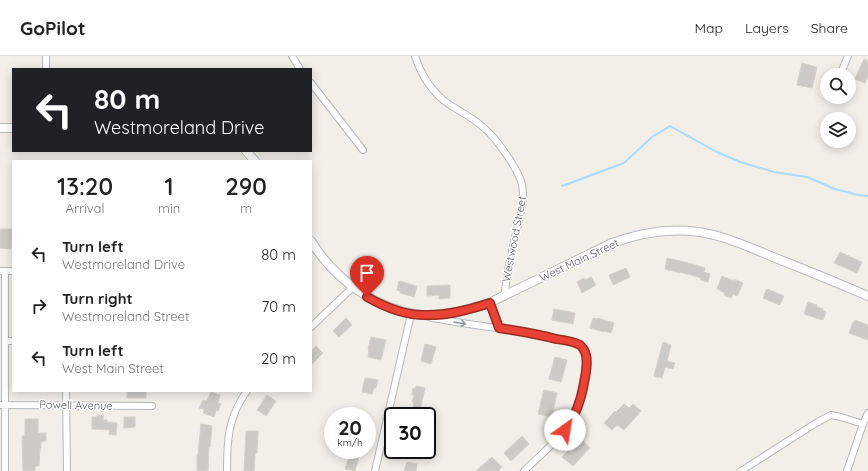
<!DOCTYPE html>
<html lang="en">
<head>
<meta charset="utf-8">
<style>
  :root { --surface:#fff; --page:#f2f2f2; --text:#222; --muted:#767676; --line:#e0e0e0 }
  body { margin:0; font-family:Quicksand,sans-serif; background:var(--page); color:var(--text); height:100vh; display:flex; flex-direction:column; font-size:15px; white-space:nowrap }
  * { box-sizing:border-box; margin:0 }
  p { font-size:13px; color:var(--muted) }
  .icon { flex:none; width:22px; height:22px; fill:none; stroke:currentColor; stroke-width:2; stroke-linecap:round; stroke-linejoin:round }
  .map { position:relative; flex:1; overflow:hidden }
  .drawer { position:absolute; left:12px; top:104px; width:300px; height:232px; display:flex; flex-direction:column; background:var(--surface); border-radius:0px; box-shadow:0 2px 10px #0003 }
  .drawer>* { flex:none }
  .top-card { position:absolute; left:12px; top:12px; width:300px; height:84px; border-radius:0px; box-shadow:0 2px 10px #0003; background:#202124; color:#fff; overflow:hidden }
  .tools { position:absolute; left:820px; top:12px; display:grid; gap:8px }
  .tools a { display:grid; place-items:center; width:36px; height:36px; border-radius:50%; background:var(--surface); box-shadow:0 2px 10px #0003; font-size:20px }
  .speed { position:absolute; left:324px; top:351px; display:flex; gap:8px; font-size:20px; font-weight:700; text-align:center }
  .speed>* { display:grid; place-content:center; width:52px; height:52px; border-radius:50%; background:var(--surface); box-shadow:0 2px 10px #0003; line-height:1 }
  .speed small { font-size:10px; font-weight:400 }
  .speed .limit { border:2px solid #111; border-radius:6px; background:#fff; color:#111 }
  .pin { position:absolute; display:grid; place-items:center; width:34px; height:34px; color:#fff; margin:-41px -17px; border-radius:50% 50% 50% 0; rotate:-45deg; box-shadow:0 0 4px #0007 }
  .pin .icon { rotate:45deg }
  .me { position:absolute; width:44px; margin:-22px; rotate:32deg; stroke-linejoin:round; filter:drop-shadow(0 0 3px #0008) }
  .turn { display:flex; align-items:center; gap:14px; height:84px; padding:0 16px; font-size:18px }
  .turn .icon { width:52px; height:52px; stroke-width:2.5 }
  .turn b { display:block; font-size:28px; line-height:34px }
  .eta { display:flex; justify-content:space-evenly; align-items:center; height:68px; text-align:center }
  .eta b { font-size:24px; font-weight:600; line-height:28px }
  ul { padding:0; list-style:none }
  li { display:flex; align-items:center; gap:12px; height:52px; padding:0 16px }
  li div { flex:1 }
  li b { display:block; font-size:15px }
  li em { font-style:normal }
  header { display:flex; align-items:center; gap:24px; box-sizing:border-box; height:56px; padding:0 20px; background:var(--surface); border-bottom:1px solid var(--line) }
  header strong { font-size:19px }
  nav { display:flex; gap:22px; margin-inline-start:auto; font-size:14px }
  .map>svg:first-child { display:block }
  .lines { fill:none; stroke-linecap:round; stroke-linejoin:round }
  .stream { stroke:#aadaff; stroke-width:2 }
  .building { fill:#cccac5; stroke:#d6d1c6 }
  .street-casing { stroke:#b5b8bc; stroke-width:8 }
  .secondary-casing { stroke:#b6babf; stroke-width:10 }
  .street { stroke:#fff; stroke-width:6 }
  .secondary { stroke:#fff; stroke-width:8 }
  .oneway { stroke:#979a9d }
  .route-casing { stroke:#982c22; stroke-width:10 }
  .route { stroke:#ea4335; stroke-width:7 }
  .labels { text-anchor:middle; stroke-width:3; stroke-linejoin:round; paint-order:stroke }
  .street-label { font-size:11px; fill:#5f6368; stroke:#fff }
</style>
</head>
<body>
<header>
<strong>GoPilot</strong>
<nav><a>Map</a><a>Layers</a><a>Share</a></nav>
</header>
<div class="map">
<svg width="868" height="415" viewBox="0 0 868 415">
  <rect width="100%" height="100%" fill="#f1efe8"/>
  <g class="lines">
    <path class="stream" d="M 562,130 L 624,107 L 652,81 L 670,70 L 715,95 L 740,106 L 774,116 L 807,121 L 835,133 L 858,139 L 868,140"/>
  </g>
  <path class="building" d="M 864,3 L 868,5 L 868,20 L 865,27 L 855,23 Z
    M 802,7 L 817,11 L 812,32 L 797,29 Z
    M 0,173 L 12,173 L 11,193 L 0,192 Z
    M 840,196 L 862,206 L 857,217 L 834,207 Z
    M 667,202 L 692,208 L 705,212 L 704,216 L 710,218 L 708,226 L 700,224 L 701,222 L 680,216 L 680,217 L 665,213 Z
    M 626,212 L 630,221 L 613,229 L 609,219 Z
    M 722,220 L 734,225 L 734,223 L 743,227 L 737,240 L 733,238 L 731,242 L 724,239 L 725,237 L 717,233 Z
    M 591,221 L 596,229 L 582,237 L 577,226 L 584,222 L 585,224 Z
    M 399,225 L 417,230 L 414,241 L 400,237 L 400,235 L 397,234 Z
    M 450,229 L 450,242 L 439,243 L 439,239 L 427,240 L 427,230 Z
    M 767,233 L 784,240 L 780,249 L 763,242 Z
    M 808,246 L 817,249 L 817,251 L 823,253 L 822,254 L 826,256 L 823,264 L 804,258 Z
    M 554,253 L 575,257 L 573,268 L 552,264 Z
    M 346,262 L 352,269 L 339,281 L 333,275 Z
    M 593,262 L 597,263 L 598,262 L 614,267 L 611,277 L 604,275 L 604,276 L 590,272 Z
    M 855,264 L 868,269 L 868,284 L 849,277 L 853,266 L 854,266 Z
    M 371,281 L 386,284 L 381,304 L 368,301 L 369,293 L 368,293 Z
    M 663,286 L 671,289 L 667,305 L 675,307 L 673,313 L 665,311 L 662,322 L 654,320 Z
    M 425,288 L 436,291 L 431,308 L 421,305 Z
    M 316,290 L 323,297 L 311,309 L 311,295 Z
    M 555,301 L 567,304 L 561,326 L 549,323 Z
    M 365,322 L 378,324 L 376,332 L 374,332 L 372,338 L 362,336 Z
    M 416,330 L 425,332 L 420,354 L 413,352 L 414,346 L 412,346 L 414,339 L 412,339 L 413,332 L 415,333 Z
    M 544,334 L 557,337 L 552,361 L 538,358 Z
    M 127,335 L 146,335 L 146,342 L 127,342 Z
    M 211,336 L 220,339 L 218,347 L 221,348 L 218,355 L 216,354 L 214,361 L 203,357 L 204,353 L 199,352 L 203,344 L 207,345 Z
    M 267,339 L 276,345 L 266,360 L 257,354 Z
    M 624,348 L 629,352 L 633,348 L 641,355 L 624,374 L 617,369 L 612,374 L 604,367 L 615,355 L 616,356 Z
    M 97,359 L 104,359 L 103,364 L 107,364 L 107,366 L 117,367 L 116,379 L 109,378 L 110,374 L 92,373 L 92,361 L 97,361 Z
    M 124,361 L 135,361 L 135,371 L 124,372 Z
    M 25,363 L 38,363 L 38,377 L 46,377 L 46,385 L 41,386 L 41,392 L 40,392 L 39,410 L 35,410 L 35,415 L 23,415 L 22,380 L 25,380 Z
    M 201,368 L 212,370 L 210,391 L 209,390 L 208,415 L 197,415 L 197,399 L 198,399 Z
    M 246,375 L 258,375 L 257,397 L 255,397 L 254,415 L 244,415 Z
    M 522,380 L 529,388 L 511,405 L 504,397 Z
    M 582,384 L 590,392 L 573,410 L 562,401 L 569,394 L 571,396 Z
    M 351,394 L 361,394 L 355,415 L 345,413 Z
    M 492,401 L 502,411 L 498,415 L 476,415 Z
    M 407,406 L 417,408 L 416,415 L 404,415 Z"/>
  <g class="lines">
    <defs>
      <path id="street" d="M 292,0 L 300,13
        M 415,0 C 421,19 433,38 450,49 C 461,56 473,62 483,71 C 494,80 502,92 510,104 C 520,120 524,127 523,146 L 509,209 L 504,241
        M 46,13 L 46,0
        M 840,19 L 848,0
        M 311,27 L 363,94
        M 0,215 L 13,215
        M 5,215 L 5,415
        M 489,247 L 499,272
        M 429,261 C 469,270 509,272 549,281 C 559,283 572,284 581,290 C 588,295 587,305 586,312 C 584,332 579,353 568,370 C 557,386 538,401 524,415
        M 311,271 L 353,231
        M 5,285 L 13,285
        M 66,335 L 67,415
        M 0,349 L 152,350
        M 227,415 C 227,384 228,361 247,335
        M 375,415 L 411,258
        M 741,415 L 816,367 L 831,359 L 841,361 L 863,368
        M 847,415 L 863,368 L 868,357"/>
      <path id="secondary" d="M 0,72 L 13,72
        M 246,95 L 255,105
        M 311,185 C 332,219 366,246 405,256 C 411,257 417,259 423,259 C 446,260 468,254 489,247 L 612,187 C 645,175 680,170 714,179 C 738,185 760,196 783,205 C 811,216 840,228 868,240"/>
    </defs>
    <use href="#street" class="street-casing"/>
    <use href="#secondary" class="secondary-casing"/>
    <use href="#street" class="street"/>
    <use href="#secondary" class="secondary"/>
  </g>
  <defs><path id="oneway-shaft" d="M-6 0H5M1.5-3L5.5 0L1.5 3" fill="none" stroke-width="1.6" stroke-linecap="round" stroke-linejoin="round"/></defs>
  <use class="oneway" href="#oneway-shaft" transform="translate(460 267) rotate(8)"/>
  <g class="lines">
    <defs>
      <path id="route" d="M 367,241 C 383,250 404,259 423,259 C 446,260 468,254 490,247 L 499,272 C 519,275 538,278 556,283 C 564,284 573,285 580,289 C 581,290 583,292 584,294 C 589,302 586,317 584,327 C 581,344 576,360 565,374"/>
    </defs>
    <use href="#route" class="route-casing"/>
    <use href="#route" class="route"/>
  </g>
  <g class="labels">
    <g class="street-label">
      <text transform="translate(514 183) rotate(-79)" y="4">Westwood Street</text>
      <text transform="translate(579 204) rotate(-25)" y="4">West Main Street</text>
      <text transform="translate(76 349) rotate(1)" y="4">Powell Avenue</text>
    </g>
  </g>
</svg>
<div class="tools">
<a><svg class="icon" aria-label="search" viewBox="0 0 24 24"><circle cx="10" cy="10" r="6"/><path d="M15 15l6 6"/></svg></a>
<a><svg class="icon" aria-label="layers" viewBox="0 0 24 24"><path d="M12 4l9 5-9 5-9-5zM3 14l9 5 9-5"/></svg></a>
</div>
<div class="speed"><div>20<small>km/h</small></div><div class="limit">30</div></div>
<div class="pin" style="left:367px;top:241px;background:#d93025"><svg class="icon" aria-label="arrive" viewBox="0 0 24 24"><path d="M6 21V4h12l-3 4 3 4H6"/></svg></div>
<svg class="me" style="left:565px;top:374px" viewBox="-20 -20 40 40"><circle r="19" fill="#fff"/><path d="M0-13L10 11 0 6-10 11z" fill="#ea4335"/></svg>
<div class="top-card">
<div class="turn"><svg class="icon" aria-label="left" viewBox="0 0 24 24"><path d="M17 20v-9H6M10 6l-5 5 5 5"/></svg><div><b>80 m</b>Westmoreland Drive</div></div>
</div>
<section class="drawer">
<div class="eta">
<div><b>13:20</b><p>Arrival</p></div>
<div><b>1</b><p>min</p></div>
<div><b>290</b><p>m</p></div>
</div>
<ul>
<li><svg class="icon" aria-label="left" viewBox="0 0 24 24"><path d="M17 20v-9H6M10 6l-5 5 5 5"/></svg><div><b>Turn left</b><p>Westmoreland Drive</p></div><em>80 m</em></li>
<li><svg class="icon" aria-label="right" viewBox="0 0 24 24"><path d="M7 20v-9h11M14 6l5 5-5 5"/></svg><div><b>Turn right</b><p>Westmoreland Street</p></div><em>70 m</em></li>
<li><svg class="icon" aria-label="left" viewBox="0 0 24 24"><path d="M17 20v-9H6M10 6l-5 5 5 5"/></svg><div><b>Turn left</b><p>West Main Street</p></div><em>20 m</em></li>
</ul>
</section>
</div>
</body>
</html>
